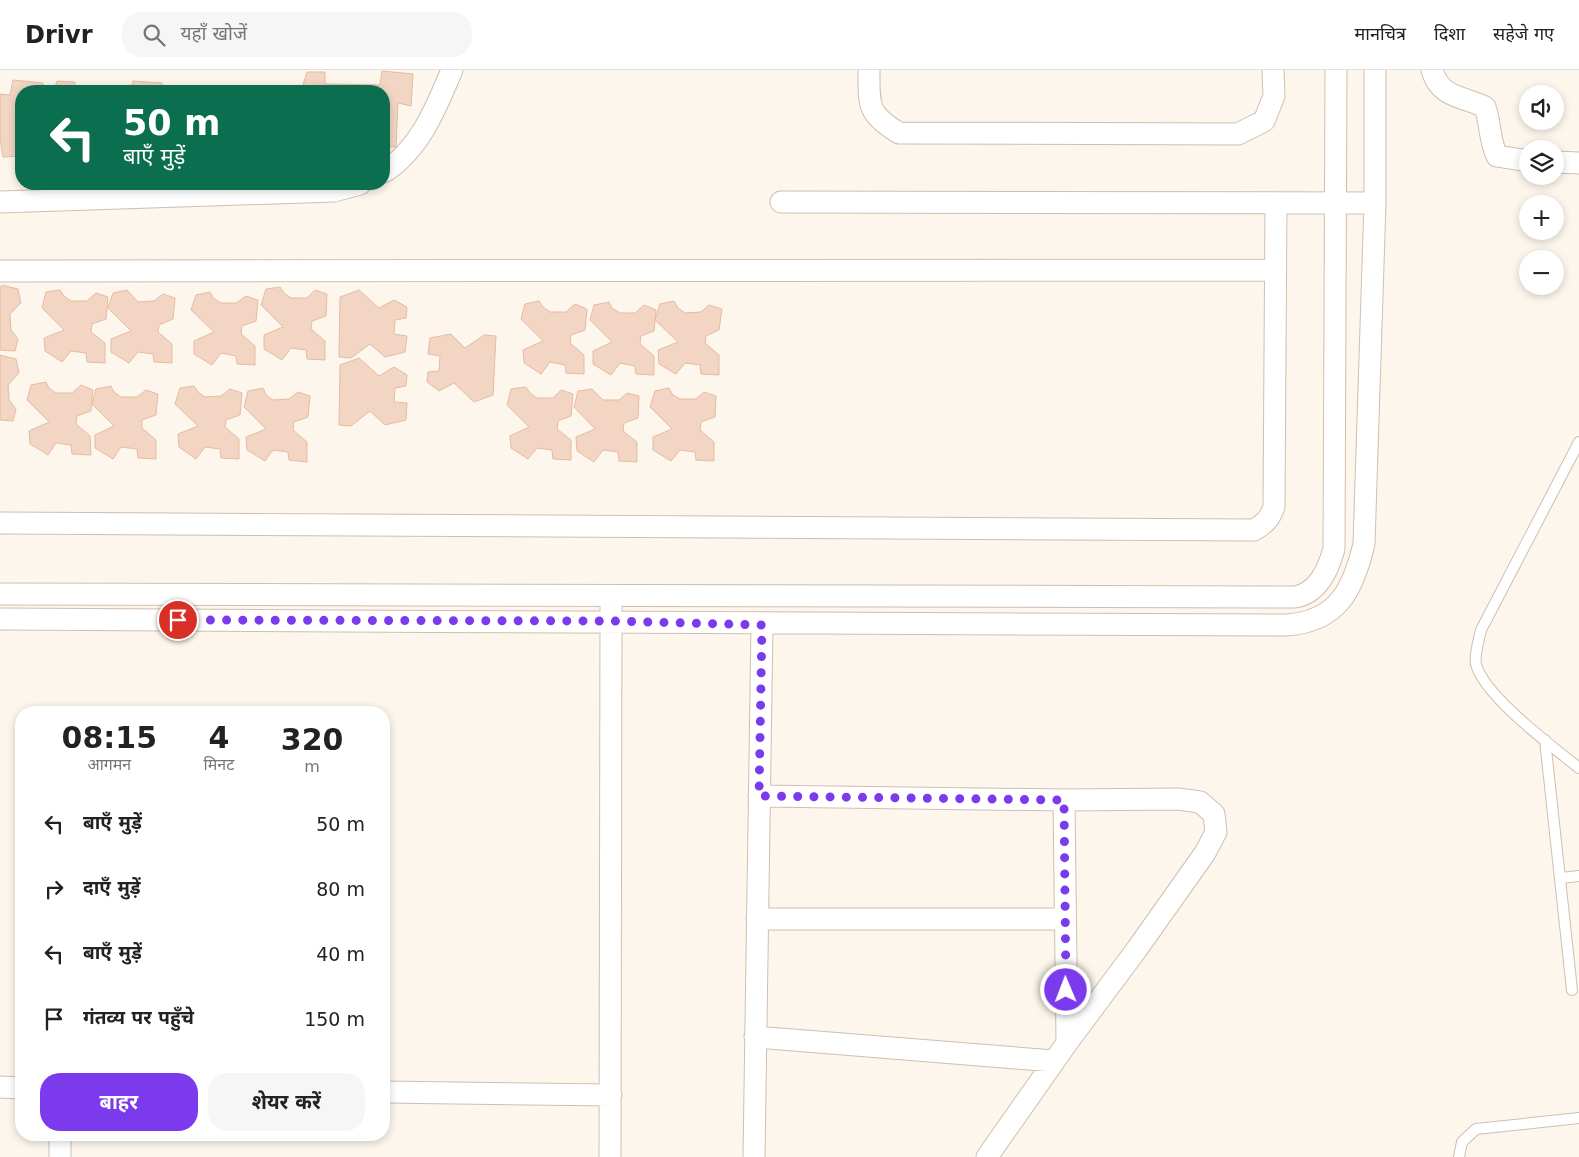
<!DOCTYPE html>
<html lang="hi">
<head>
<meta charset="utf-8">
<style>
  :root { --surface:#fff; --page:#f6f6f6; --text:#222; --muted:#767676; --line:#e0e0e0; --accent:#7c3aed }
  body { margin:0; font-family:"DejaVu Sans","Noto Sans Devanagari",sans-serif; background:var(--page); color:var(--text); height:100vh; display:flex; flex-direction:column; font-size:19px; white-space:nowrap }
  * { box-sizing:border-box; margin:0 }
  p { font-size:16px; color:var(--muted) }
  .icon { flex:none; width:28px; height:28px; fill:none; stroke:currentColor; stroke-width:2; stroke-linecap:round; stroke-linejoin:round }
  .map { position:relative; flex:1; overflow:hidden }
  .panel { position:absolute; left:15px; top:636px; width:375px; height:435px; display:flex; flex-direction:column; background:var(--surface); border-radius:20px; box-shadow:0 2px 8px #0003 }
  .panel>* { flex:none }
  .banner { position:absolute; left:15px; top:15px; width:375px; height:105px; border-radius:20px; box-shadow:0 2px 8px #0003; background:#0b6e4f; color:#fff; overflow:hidden }
  .tools { position:absolute; left:1519px; top:15px; display:grid; gap:10px }
  .tools a { display:grid; place-items:center; width:45px; height:45px; border-radius:50%; background:var(--surface); box-shadow:0 2px 8px #0003; font-size:25px }
  .pin { position:absolute; display:grid; place-items:center; width:42px; height:42px; color:#fff; margin:-21px; border:2px solid #fff; border-radius:50%; box-shadow:0 1px 5px #0007 }
  .me { position:absolute; width:55px; margin:-28px; rotate:359deg; stroke-linejoin:round; filter:drop-shadow(0 0 4px #0008) }
  .turn { display:flex; align-items:center; gap:18px; height:105px; padding:0 25px; font-size:22px }
  .turn .icon { width:65px; height:65px; stroke-width:2.5 }
  .turn b { display:block; font-size:35px; line-height:42px }
  .eta { display:flex; justify-content:space-evenly; align-items:center; height:85px; text-align:center }
  .eta b { font-size:30px; font-weight:700; line-height:35px }
  .primary-button { display:flex; gap:10px; margin-top:auto; padding:10px 25px }
  .primary-button a { flex:1; height:58px; border-radius:20px; background:var(--accent); color:#fff; font-size:20px; font-weight:700; line-height:58px; text-align:center }
  .primary-button a+a { background:var(--page); color:var(--text) }
  ul { padding:0; list-style:none }
  li { display:flex; align-items:center; gap:15px; height:65px; padding:0 25px }
  li div { flex:1 }
  li b { display:block; font-size:19px }
  li em { font-style:normal }
  header { display:flex; align-items:center; gap:30px; box-sizing:border-box; height:70px; padding:0 25px; background:var(--surface); border-bottom:1px solid var(--line) }
  header strong { font-size:24px }
  nav { display:flex; gap:28px; margin-inline-start:auto; font-size:18px }
  .search { width:350px; height:45px; background:var(--page); display:flex; align-items:center; gap:12px; box-sizing:border-box; padding:0 18px; border-radius:20px; color:var(--muted); font-size:19px }
  .map>svg:first-child { display:block }
  .building { fill:#f3d5c3; stroke:#e6bba3 }
  .lines { fill:none; stroke-linecap:round; stroke-linejoin:round }
  .service-casing { stroke:#d1beb0; stroke-width:12 }
  .minor-casing { stroke:#d1beb0; stroke-width:23 }
  .service { stroke:#fff; stroke-width:10 }
  .minor { stroke:#fff; stroke-width:21 }
  .route { stroke:#7c3aed; stroke-width:9; stroke-dasharray:0 16.2 }
</style>
</head>
<body>
<header>
<strong>Drivr</strong>
<div class="search"><svg class="icon" aria-label="search" viewBox="0 0 24 24"><circle cx="10" cy="10" r="6"/><path d="M15 15l6 6"/></svg>यहाँ खोजें</div>
<nav><a>मानचित्र</a><a>दिशा</a><a>सहेजे गए</a></nav>
</header>
<div class="map">
<svg width="1579" height="1087" viewBox="0 0 1579 1087">
  <rect width="100%" height="100%" fill="#fdf6ec"/>
  <path class="building" d="M 382,1 L 413,4 L 411,36 L 398,33 L 396,77 L 384,77 L 384,21 L 301,21 L 307,2 L 325,2 L 325,14 L 380,15 Z
    M 13,10 L 43,13 L 43,21 L 21,21 L 21,86 L 3,87 L 0,69 L 0,24 L 10,25 Z
    M 57,11 L 75,12 L 75,21 L 54,21 Z
    M 133,11 L 162,13 L 162,21 L 130,21 Z
    M 2,215 L 18,219 L 21,233 L 10,244 L 11,260 L 18,269 L 15,281 L 0,280 L 0,218 Z
    M 280,217 L 284,223 L 291,228 L 307,228 L 315,220 L 327,224 L 326,246 L 312,251 L 311,259 L 325,271 L 325,290 L 307,289 L 306,280 L 291,278 L 282,290 L 264,279 L 264,265 L 283,257 L 261,235 L 266,219 Z
    M 60,220 L 64,226 L 71,231 L 87,231 L 96,223 L 108,227 L 106,249 L 92,254 L 91,262 L 105,273 L 105,293 L 87,292 L 86,283 L 71,281 L 62,292 L 45,281 L 44,268 L 64,260 L 42,238 L 46,222 Z
    M 127,220 L 138,232 L 154,231 L 163,224 L 175,228 L 173,249 L 159,255 L 158,262 L 172,274 L 172,293 L 154,292 L 153,284 L 138,282 L 129,293 L 111,282 L 111,269 L 131,261 L 108,238 L 113,223 Z
    M 359,220 L 379,238 L 394,230 L 407,237 L 406,248 L 395,250 L 394,264 L 407,266 L 405,282 L 385,287 L 370,274 L 351,288 L 339,287 L 340,227 Z
    M 210,222 L 213,228 L 221,233 L 236,233 L 246,226 L 258,230 L 256,251 L 242,256 L 241,264 L 255,276 L 255,295 L 237,294 L 236,286 L 221,283 L 212,295 L 194,284 L 194,271 L 214,262 L 191,240 L 196,225 Z
    M 539,231 L 543,237 L 550,242 L 566,242 L 575,234 L 587,239 L 585,260 L 571,265 L 570,273 L 584,285 L 584,304 L 566,303 L 565,295 L 550,292 L 541,304 L 524,293 L 523,280 L 543,271 L 521,249 L 525,234 Z
    M 674,231 L 678,238 L 685,243 L 701,242 L 709,235 L 722,239 L 719,260 L 706,266 L 705,273 L 719,285 L 719,305 L 701,304 L 700,295 L 685,293 L 676,304 L 659,294 L 658,280 L 678,272 L 655,250 L 660,234 Z
    M 609,232 L 612,238 L 620,243 L 635,243 L 644,235 L 656,240 L 654,261 L 641,266 L 640,274 L 654,286 L 654,305 L 636,304 L 635,296 L 620,293 L 611,305 L 593,294 L 593,281 L 612,272 L 590,250 L 594,235 Z
    M 451,264 L 465,278 L 484,265 L 496,266 L 493,325 L 474,332 L 454,313 L 439,321 L 427,312 L 428,302 L 439,301 L 440,286 L 428,284 L 430,268 Z
    M 0,285 L 16,289 L 19,303 L 8,315 L 9,330 L 16,339 L 13,351 L 0,350 Z
    M 359,288 L 379,306 L 394,297 L 407,305 L 406,316 L 395,318 L 394,332 L 407,333 L 406,350 L 385,355 L 370,341 L 351,356 L 339,355 L 340,295 Z
    M 46,312 L 49,318 L 56,323 L 72,323 L 81,315 L 93,320 L 91,341 L 77,346 L 76,354 L 90,366 L 91,385 L 72,384 L 71,375 L 56,373 L 48,385 L 30,374 L 29,361 L 49,352 L 27,330 L 31,315 Z
    M 111,316 L 114,322 L 121,327 L 137,327 L 146,320 L 158,324 L 156,345 L 142,350 L 142,358 L 156,370 L 156,389 L 138,388 L 137,379 L 121,377 L 113,389 L 95,378 L 95,365 L 114,356 L 92,334 L 96,319 Z
    M 194,316 L 198,322 L 205,327 L 221,326 L 230,319 L 242,323 L 240,345 L 226,350 L 225,357 L 239,369 L 239,389 L 221,388 L 220,379 L 205,377 L 196,389 L 179,377 L 178,364 L 198,356 L 175,334 L 180,318 Z
    M 526,317 L 530,323 L 537,328 L 553,328 L 561,320 L 573,324 L 571,346 L 558,351 L 557,359 L 571,370 L 571,390 L 553,389 L 552,380 L 537,378 L 528,389 L 511,378 L 510,366 L 529,357 L 507,335 L 511,319 Z
    M 263,318 L 266,325 L 273,330 L 289,329 L 298,322 L 310,326 L 308,347 L 294,352 L 293,360 L 307,372 L 307,392 L 289,390 L 288,382 L 273,380 L 265,391 L 247,380 L 246,367 L 266,359 L 244,337 L 248,321 Z
    M 669,318 L 673,325 L 680,329 L 696,329 L 704,322 L 716,326 L 715,347 L 701,352 L 700,360 L 714,372 L 714,391 L 696,390 L 695,382 L 680,380 L 671,391 L 653,380 L 653,367 L 672,359 L 650,337 L 655,321 Z
    M 592,319 L 603,330 L 619,330 L 627,323 L 639,326 L 638,348 L 624,353 L 623,361 L 637,372 L 637,392 L 619,391 L 618,382 L 603,380 L 594,392 L 577,381 L 576,367 L 595,359 L 574,337 L 578,321 Z"/>
  <g class="lines">
    <defs>
      <path id="service" d="M 1579,372 L 1481,560 C 1479,570 1474,585 1476,594 C 1483,625 1553,677 1579,698
        M 1545,670 L 1572,920
        M 1561,808 L 1579,806
        M 1459,1087 L 1462,1072 L 1476,1059 L 1579,1048"/>
      <path id="minor" d="M 869,0 C 869,35 867,44 899,63 L 1238,64 L 1264,51 L 1274,26 L 1273,0
        M 1432,0 C 1440,28 1462,26 1485,37 C 1491,54 1489,70 1497,86 L 1528,91
        M 1555,92 L 1579,93
        M 384,102 C 420,79 436,38 452,0
        M 0,132 L 334,121 L 360,114
        M 781,132 L 1375,133
        M 0,201 L 1275,200
        M 0,453 L 1254,460 C 1265,454 1270,448 1274,437 L 1276,133
        M 0,524 L 1295,527 C 1318,523 1328,500 1334,479 L 1336,0
        M 0,549 C 429,551 858,555 1287,555 C 1338,551 1353,520 1364,474 L 1375,133 L 1375,0
        M 759,726 L 1064,730 L 1178,729 L 1200,732 L 1214,744 L 1216,762 L 1205,783 L 1137,879 L 1067,973 L 987,1087
        M 1064,730 L 1067,973
        M 757,849 L 1065,849
        M 755,967 L 1054,991
        M 0,1017 L 21,1018
        M 384,1022 L 611,1025
        M 60,1065 L 60,1087
        M 610,1087 L 611,537
        M 754,1087 L 762,555"/>
    </defs>
    <use href="#service" class="service-casing"/>
    <use href="#minor" class="minor-casing"/>
    <use href="#service" class="service"/>
    <use href="#minor" class="minor"/>
  </g>
  <g class="lines">
    <path class="route" d="M 178,550 L 611,551 L 762,555 L 759,726 L 1064,730 L 1066,920"/>
  </g>
</svg>
<div class="tools">
<a><svg class="icon" aria-label="sound" viewBox="0 0 24 24"><path d="M4 9h4l5-4v14l-5-4H4zM17 9q2 3 0 6"/></svg></a>
<a><svg class="icon" aria-label="layers" viewBox="0 0 24 24"><path d="M12 4l9 5-9 5-9-5zM3 14l9 5 9-5"/></svg></a>
<a>+</a>
<a>−</a>
</div>
<div class="pin" style="left:178px;top:550px;background:#d93025"><svg class="icon" aria-label="arrive" viewBox="0 0 24 24"><path d="M6 21V4h12l-3 4 3 4H6"/></svg></div>
<svg class="me" style="left:1066px;top:920px" viewBox="-20 -20 40 40"><circle r="17" fill="#7c3aed" stroke="#fff" stroke-width="3"/><path d="M0-11L8 9 0 5-8 9z" fill="#fff"/></svg>
<div class="banner">
<div class="turn"><svg class="icon" aria-label="left" viewBox="0 0 24 24"><path d="M17 20v-9H6M10 6l-5 5 5 5"/></svg><div><b>50 m</b>बाएँ मुड़ें</div></div>
</div>
<section class="panel">
<div class="eta">
<div><b>08:15</b><p>आगमन</p></div>
<div><b>4</b><p>मिनट</p></div>
<div><b>320</b><p>m</p></div>
</div>
<ul>
<li><svg class="icon" aria-label="left" viewBox="0 0 24 24"><path d="M17 20v-9H6M10 6l-5 5 5 5"/></svg><div><b>बाएँ मुड़ें</b></div><em>50 m</em></li>
<li><svg class="icon" aria-label="right" viewBox="0 0 24 24"><path d="M7 20v-9h11M14 6l5 5-5 5"/></svg><div><b>दाएँ मुड़ें</b></div><em>80 m</em></li>
<li><svg class="icon" aria-label="left" viewBox="0 0 24 24"><path d="M17 20v-9H6M10 6l-5 5 5 5"/></svg><div><b>बाएँ मुड़ें</b></div><em>40 m</em></li>
<li><svg class="icon" aria-label="arrive" viewBox="0 0 24 24"><path d="M6 21V4h12l-3 4 3 4H6"/></svg><div><b>गंतव्य पर पहुँचे</b></div><em>150 m</em></li>
</ul>
<div class="primary-button"><a>बाहर</a><a>शेयर करें</a></div>
</section>
</div>
</body>
</html>
